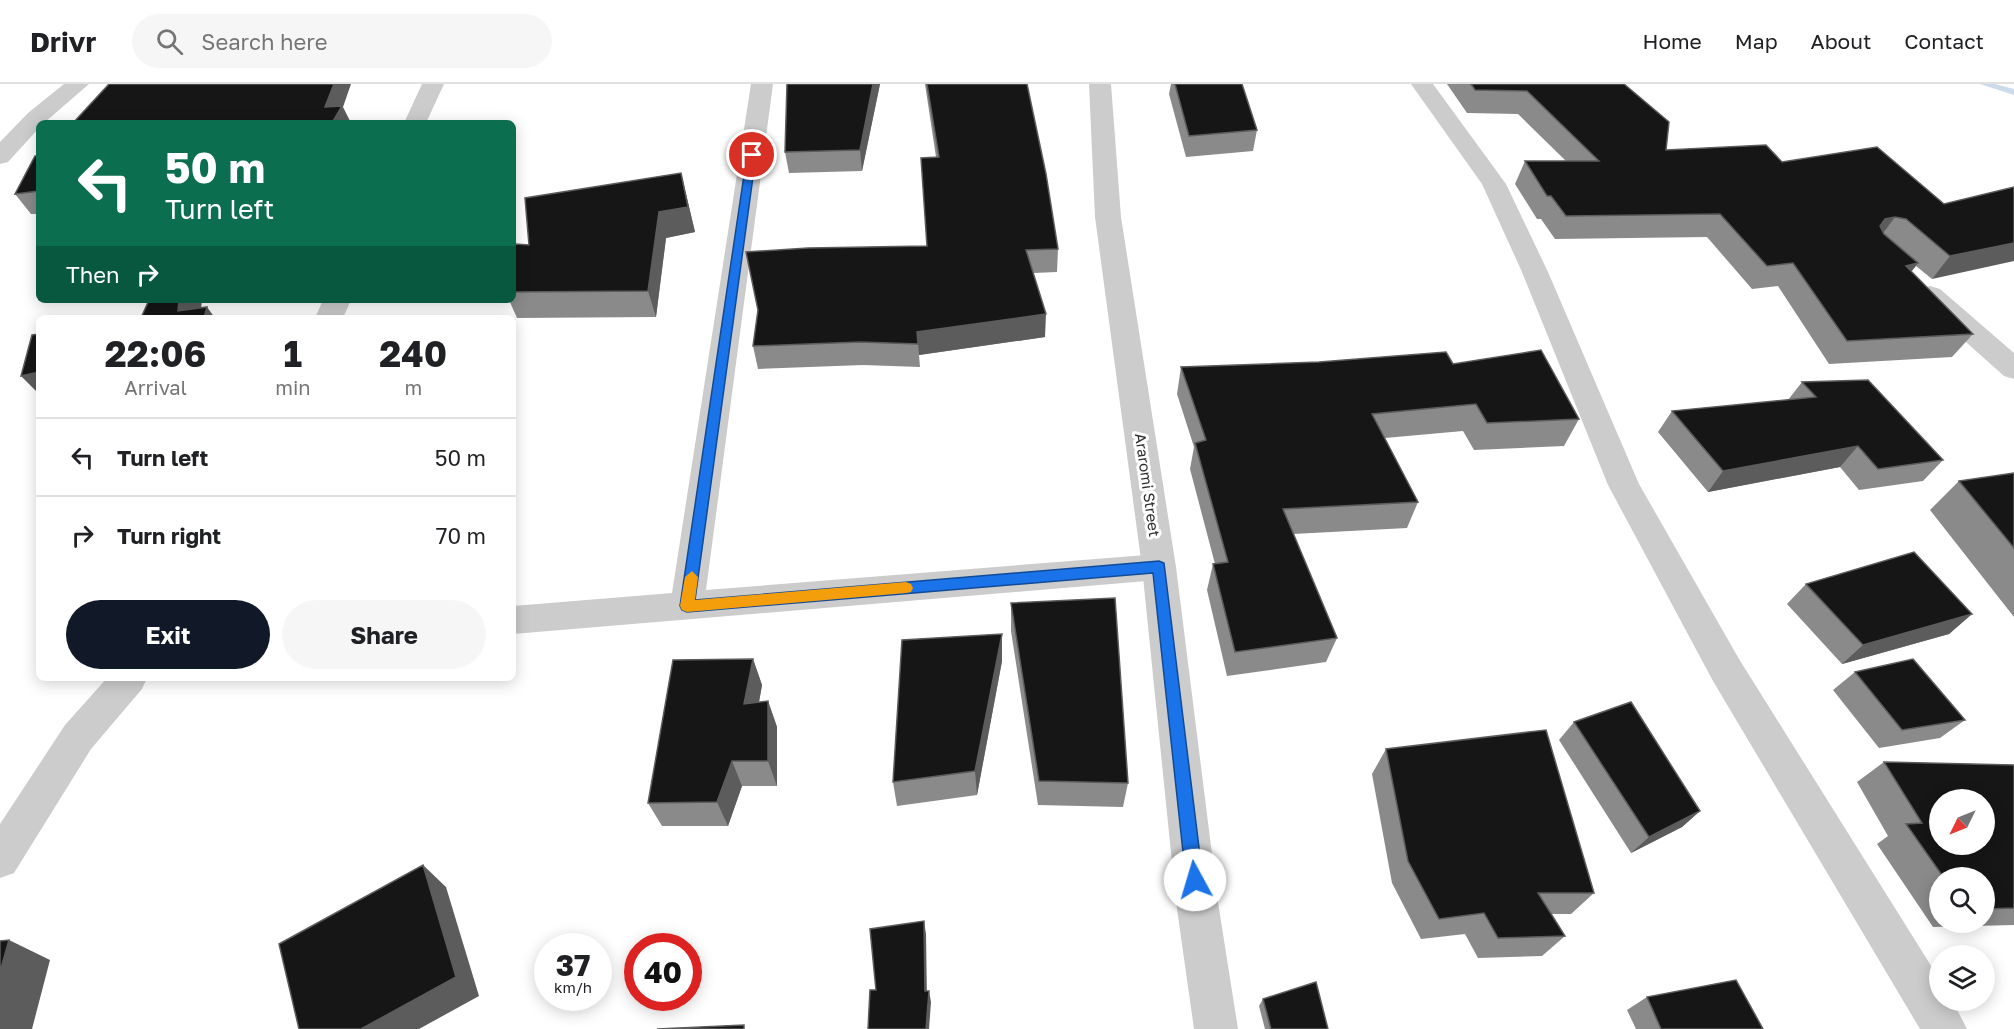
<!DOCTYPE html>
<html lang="en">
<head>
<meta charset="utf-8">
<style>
  :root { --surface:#fff; --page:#f6f6f6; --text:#202124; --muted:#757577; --line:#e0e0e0; --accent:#111827 }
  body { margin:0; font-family:"Golos Text",sans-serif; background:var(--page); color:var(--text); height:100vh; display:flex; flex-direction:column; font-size:22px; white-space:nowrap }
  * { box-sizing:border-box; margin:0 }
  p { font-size:20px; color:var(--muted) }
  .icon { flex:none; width:33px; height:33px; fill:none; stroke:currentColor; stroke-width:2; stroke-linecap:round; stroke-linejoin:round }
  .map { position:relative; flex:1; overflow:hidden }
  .details { position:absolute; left:36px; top:231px; width:480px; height:366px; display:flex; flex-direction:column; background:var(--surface); border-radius:9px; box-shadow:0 3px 15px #0003 }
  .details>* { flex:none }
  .guide { position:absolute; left:36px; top:36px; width:480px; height:183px; border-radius:9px; box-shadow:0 3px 15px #0003; background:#0b6e4f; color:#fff; overflow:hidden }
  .needle { width:39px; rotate:227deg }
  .tools { position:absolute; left:1929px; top:705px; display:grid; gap:12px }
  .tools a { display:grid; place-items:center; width:66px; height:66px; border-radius:50%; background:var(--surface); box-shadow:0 3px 15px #0003; font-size:30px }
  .speed { position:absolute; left:534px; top:849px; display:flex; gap:12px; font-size:30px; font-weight:700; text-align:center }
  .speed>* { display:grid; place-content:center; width:78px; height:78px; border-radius:50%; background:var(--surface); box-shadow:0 3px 15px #0003; line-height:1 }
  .speed small { font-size:15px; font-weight:400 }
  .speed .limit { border:9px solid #d22; background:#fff; color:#111 }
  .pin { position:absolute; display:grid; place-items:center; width:51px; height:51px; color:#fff; margin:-26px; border:3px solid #fff; border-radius:50%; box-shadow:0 2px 6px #0007 }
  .me { position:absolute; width:66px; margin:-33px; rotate:354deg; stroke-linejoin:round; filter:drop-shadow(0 0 4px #0008) }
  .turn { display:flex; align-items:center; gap:21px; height:126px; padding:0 30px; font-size:27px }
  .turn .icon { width:78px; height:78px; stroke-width:2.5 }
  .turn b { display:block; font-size:42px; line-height:51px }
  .then { display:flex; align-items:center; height:57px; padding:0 30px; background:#0003; gap:12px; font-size:22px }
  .eta { display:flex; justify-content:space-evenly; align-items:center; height:102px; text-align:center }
  .eta b { font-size:36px; font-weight:700; line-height:42px }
  .cta { display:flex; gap:12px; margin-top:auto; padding:12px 30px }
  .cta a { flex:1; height:69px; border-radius:36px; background:var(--accent); color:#fff; font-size:24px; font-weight:700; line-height:69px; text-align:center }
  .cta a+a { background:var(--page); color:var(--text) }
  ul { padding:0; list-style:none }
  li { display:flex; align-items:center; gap:18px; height:78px; padding:0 30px; border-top:2px solid var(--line) }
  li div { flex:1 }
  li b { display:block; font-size:22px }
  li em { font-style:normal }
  header { display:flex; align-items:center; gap:36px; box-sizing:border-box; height:84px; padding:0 30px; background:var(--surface); border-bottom:2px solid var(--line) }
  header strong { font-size:28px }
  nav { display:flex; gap:33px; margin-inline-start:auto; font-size:21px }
  .search { width:420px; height:54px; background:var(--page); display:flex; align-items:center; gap:15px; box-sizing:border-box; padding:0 21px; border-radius:33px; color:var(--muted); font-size:22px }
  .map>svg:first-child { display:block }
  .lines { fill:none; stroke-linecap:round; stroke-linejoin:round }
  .stream { fill:#ccdbe9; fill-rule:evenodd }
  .minor { fill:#ccc; fill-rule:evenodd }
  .tertiary { fill:#ccc; fill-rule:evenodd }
  .wall { fill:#8a8a8a; fill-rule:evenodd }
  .shaded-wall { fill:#5c5c5c }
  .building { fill:#161616; stroke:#5c5c5c; stroke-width:1.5; fill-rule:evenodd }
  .route { fill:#1a73e8; stroke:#114b97; stroke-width:1.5 }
  .slow { fill:#f59e0b }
  .labels { text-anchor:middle; stroke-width:6; stroke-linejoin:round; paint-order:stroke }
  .street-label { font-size:15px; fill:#2f2f2f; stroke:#fff }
</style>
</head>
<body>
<header>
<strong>Drivr</strong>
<div class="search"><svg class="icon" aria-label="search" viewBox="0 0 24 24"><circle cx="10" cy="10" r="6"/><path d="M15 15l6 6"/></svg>Search here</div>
<nav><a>Home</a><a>Map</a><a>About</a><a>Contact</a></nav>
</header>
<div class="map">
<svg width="2014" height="945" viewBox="0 0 2014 945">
  <rect width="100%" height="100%" fill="#fff"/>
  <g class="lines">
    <path class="stream" d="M 1980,0 L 1995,0 L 2014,5 L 2014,11 Z"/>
    <path class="minor" d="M 64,0 L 89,0 L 44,39 L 39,39 L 39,44 L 8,78 L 0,80 L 0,58 L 28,29 Z
      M 422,0 L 444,0 L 426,39 L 404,39 Z
      M 751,0 L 773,0 L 706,506 L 1159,470 L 1171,474 L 1176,483 L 1171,492 L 1159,496 L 513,550 L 513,522 L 672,509 Z
      M 1411,0 L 1433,0 L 1506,100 L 1548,188 L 1639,400 L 1739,575 L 1940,896 L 1940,916 L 1952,916 L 1967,945 L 1920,945 L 1713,597 L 1608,401 L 1522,188 L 1482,100 Z
      M 1930,202 L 1940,205 L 2014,269 L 2014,295 L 2004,292 L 1920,217 L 1917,211 L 1920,205 Z
      M 323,216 L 351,216 L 343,234 L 315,234 Z
      M 107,594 L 147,594 L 142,605 L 91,665 L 14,789 L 0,794 L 0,740 L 65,641 Z"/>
    <path class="tertiary" d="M 1089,0 L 1111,0 L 1121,133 L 1176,483 L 1218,818 L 1238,945 L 1194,945 L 1176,818 L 1142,483 L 1095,133 Z"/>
  </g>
  <path class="wall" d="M 787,0 L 880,0 L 862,87 L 789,89 L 785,68 Z
    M 925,0 L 1027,0 L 1058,165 L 1057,188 L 1033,189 L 1045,253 L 919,271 L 920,283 L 863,281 L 758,285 L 753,262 L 927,162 L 936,73 Z
    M 1171,0 L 1242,0 L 1257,46 L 1253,67 L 1186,73 L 1169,10 Z
    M 1447,0 L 1624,0 L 1666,66 L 1782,78 L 1944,120 L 2014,103 L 1932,195 L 1916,182 L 1911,188 L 1973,250 L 1952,273 L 1829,280 L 1778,202 L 1752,205 L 1707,153 L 1555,155 L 1541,135 L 1537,135 L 1515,100 L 1525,77 L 1566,77 L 1518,30 L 1467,29 Z
    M 39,72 L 39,130 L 31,130 L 15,110 Z
    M 681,89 L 695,148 L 666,154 L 656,233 L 517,234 L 509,216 L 513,216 L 513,173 L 529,161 Z
    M 1453,280 L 1579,335 L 1564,362 L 1474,366 L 1463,347 L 1385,354 L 1418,418 L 1407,444 L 1293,450 L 1337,554 L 1326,578 L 1227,592 L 1207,506 L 1213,480 L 1215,480 L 1190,385 L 1194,363 L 1177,310 L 1181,283 Z
    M 1802,298 L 1943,376 L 1923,397 L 1859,406 L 1840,383 L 1708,408 L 1658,348 L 1672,327 L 1788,316 Z
    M 2014,389 L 2014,533 L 1930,426 L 1959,397 Z
    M 1806,500 L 1972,530 L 1949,550 L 1842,580 L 1787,520 Z
    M 1011,519 L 1128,699 L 1123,723 L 1038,721 L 1011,547 Z
    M 1002,550 L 1002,577 L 977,711 L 897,722 L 893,698 Z
    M 753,575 L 762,601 L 759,618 L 768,617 L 777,643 L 777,702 L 742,702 L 728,742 L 662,742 L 648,719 Z
    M 1855,588 L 1965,636 L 1940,654 L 1879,664 L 1833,606 Z
    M 1574,638 L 1700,727 L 1682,743 L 1631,769 L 1559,656 Z
    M 1386,665 L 1594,809 L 1571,830 L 1551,830 L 1565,852 L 1542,872 L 1478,874 L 1465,850 L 1421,855 L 1392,799 L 1372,690 Z
    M 1884,678 L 2014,681 L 2014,841 L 1933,843 L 1877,760 L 1888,752 L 1857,698 ZM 1940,794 L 1984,794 L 1984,838 L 1940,838 Z
    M 1647,913 L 1763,945 L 1636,945 L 1627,926 Z
    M 1263,915 L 1328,945 L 1265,945 L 1259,922 Z"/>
  <path class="shaded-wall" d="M 334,0 L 351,0 L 343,23 L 351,39 L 332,39 L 325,23 Z
    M 873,0 L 880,0 L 862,87 L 860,66 Z
    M 681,89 L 695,148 L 666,154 L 656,233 L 648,207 L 659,128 Z
    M 1895,133 L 1878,156 L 1869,158 L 1885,135 Z
    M 2014,159 L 2014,177 L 1932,195 L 1950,172 Z
    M 1918,179 L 1900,202 L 1906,182 Z
    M 179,216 L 202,216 L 200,234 L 178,227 Z
    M 207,223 L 215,234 L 204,234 Z
    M 1046,230 L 1045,253 L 919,271 L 917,248 Z
    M 39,288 L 39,310 L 21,292 Z
    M 1858,362 L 1840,383 L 1708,408 L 1723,387 Z
    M 1972,530 L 1949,550 L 1842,580 L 1863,561 Z
    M 1002,550 L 1002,577 L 977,711 L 975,687 Z
    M 753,575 L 762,601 L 754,646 L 744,620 Z
    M 768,617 L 777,643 L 777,702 L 768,677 Z
    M 732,677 L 742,702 L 728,742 L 717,718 Z
    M 1700,727 L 1682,743 L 1631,769 L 1649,753 Z
    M 423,781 L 446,803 L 479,912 L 419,945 L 361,945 Z
    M 924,837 L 926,850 L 927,918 L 925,907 Z
    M 9,856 L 50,876 L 32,945 L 0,945 L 0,888 Z
    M 929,907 L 931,918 L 929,945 L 926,945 Z"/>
  <path class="building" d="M 109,0 L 334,0 L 325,23 L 342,22 L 332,39 L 73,39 Z
    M 787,0 L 873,0 L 860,66 L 785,68 Z
    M 927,0 L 1027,0 L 1046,90 L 1058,165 L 1026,166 L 1046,230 L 917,248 L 918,260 L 860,258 L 753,262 L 758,226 L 746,168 L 808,164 L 927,162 L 921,74 L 939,73 Z
    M 1175,0 L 1242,0 L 1257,46 L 1189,52 Z
    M 1471,0 L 1624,0 L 1669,38 L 1666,66 L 1766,61 L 1782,78 L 1877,63 L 1944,120 L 2014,103 L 2014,159 L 1950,172 L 1906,135 L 1895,133 L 1885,135 L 1880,142 L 1884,150 L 1918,179 L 1906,182 L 1973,250 L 1847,257 L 1793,179 L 1767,182 L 1720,130 L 1566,132 L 1551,112 L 1547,112 L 1525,77 L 1599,77 L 1527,7 L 1475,6 Z
    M 35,72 L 39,72 L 39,107 L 15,110 Z
    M 681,89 L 688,123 L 659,128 L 648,207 L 513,208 L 513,173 L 515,160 L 529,161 L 525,114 Z
    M 149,216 L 179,216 L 178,227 L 207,223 L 204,234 L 141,234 Z
    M 39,250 L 39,288 L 21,292 L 32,251 Z
    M 1541,266 L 1579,335 L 1487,339 L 1476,320 L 1372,330 L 1418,418 L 1283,425 L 1337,554 L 1235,568 L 1213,480 L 1228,478 L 1195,359 L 1206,356 L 1181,283 L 1319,278 L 1446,268 L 1453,280 Z
    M 1868,296 L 1943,376 L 1878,385 L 1858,362 L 1723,387 L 1672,327 L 1816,313 L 1802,298 Z
    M 2014,389 L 2014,464 L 1959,397 Z
    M 1914,468 L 1972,530 L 1863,561 L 1806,500 Z
    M 1115,514 L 1128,699 L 1039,697 L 1011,519 Z
    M 1002,550 L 975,687 L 893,698 L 902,556 Z
    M 753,575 L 744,620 L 768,617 L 768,677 L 732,677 L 717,718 L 648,719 L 673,576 Z
    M 1913,575 L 1965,636 L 1902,646 L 1855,588 Z
    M 1631,618 L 1700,727 L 1649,753 L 1574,638 Z
    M 1546,646 L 1594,809 L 1538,809 L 1565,852 L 1498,854 L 1484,829 L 1439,835 L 1408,777 L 1386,665 Z
    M 1884,678 L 2014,681 L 2014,824 L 1984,825 L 1984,794 L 1944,794 L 1906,740 L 1922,739 ZM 1940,716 L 1984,716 L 1984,760 L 1940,760 Z
    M 423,781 L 456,893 L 361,945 L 299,945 L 279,860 Z
    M 924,837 L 925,907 L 929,907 L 926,945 L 868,945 L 870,906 L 876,906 L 870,845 Z
    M 9,856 L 0,888 L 0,857 Z
    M 1736,896 L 1763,945 L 1661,945 L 1647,913 Z
    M 1316,898 L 1328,945 L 1271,945 L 1263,915 Z
    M 744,941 L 744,945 L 657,945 Z"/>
  <path class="route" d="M 752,68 L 756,71 L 695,516 L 1159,477 L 1164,479 L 1203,796 L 1201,801 L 1195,804 L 1189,801 L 1186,796 L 1153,489 L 687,528 L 682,526 L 680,522 L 747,71 Z"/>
  <path class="slow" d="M 692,487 L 698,493 L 695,516 L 906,498 L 911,500 L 913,504 L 911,508 L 906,509 L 687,528 L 682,526 L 680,522 L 685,493 Z"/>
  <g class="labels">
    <g class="street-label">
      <text transform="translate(1147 401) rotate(82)" y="5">Araromi Street</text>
    </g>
  </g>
</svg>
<div class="tools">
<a><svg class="needle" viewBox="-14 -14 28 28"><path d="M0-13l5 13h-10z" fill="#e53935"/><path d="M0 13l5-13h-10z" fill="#757577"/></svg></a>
<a><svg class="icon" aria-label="search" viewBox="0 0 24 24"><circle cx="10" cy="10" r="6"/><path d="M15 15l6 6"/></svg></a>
<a><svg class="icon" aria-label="layers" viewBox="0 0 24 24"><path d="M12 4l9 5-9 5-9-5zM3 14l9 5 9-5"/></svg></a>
</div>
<div class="speed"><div>37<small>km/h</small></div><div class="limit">40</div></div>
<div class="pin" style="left:752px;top:71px;background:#d93025"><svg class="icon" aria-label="arrive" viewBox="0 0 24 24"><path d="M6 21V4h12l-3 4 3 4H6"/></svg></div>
<svg class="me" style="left:1195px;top:796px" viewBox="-20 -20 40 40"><circle r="19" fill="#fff"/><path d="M0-13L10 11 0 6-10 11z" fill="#1a73e8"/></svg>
<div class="guide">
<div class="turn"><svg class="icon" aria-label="left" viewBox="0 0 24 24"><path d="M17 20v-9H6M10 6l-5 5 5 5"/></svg><div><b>50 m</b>Turn left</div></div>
<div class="then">Then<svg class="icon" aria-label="right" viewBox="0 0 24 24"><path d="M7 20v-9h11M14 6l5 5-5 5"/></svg></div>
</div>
<section class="details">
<div class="eta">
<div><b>22:06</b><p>Arrival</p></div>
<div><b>1</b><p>min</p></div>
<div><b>240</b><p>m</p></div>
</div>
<ul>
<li><svg class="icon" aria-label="left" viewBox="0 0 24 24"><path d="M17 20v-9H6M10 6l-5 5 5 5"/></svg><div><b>Turn left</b></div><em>50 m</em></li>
<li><svg class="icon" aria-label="right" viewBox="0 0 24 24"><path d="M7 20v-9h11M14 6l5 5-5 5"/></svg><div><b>Turn right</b></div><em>70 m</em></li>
</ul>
<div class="cta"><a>Exit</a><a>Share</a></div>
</section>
</div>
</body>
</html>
